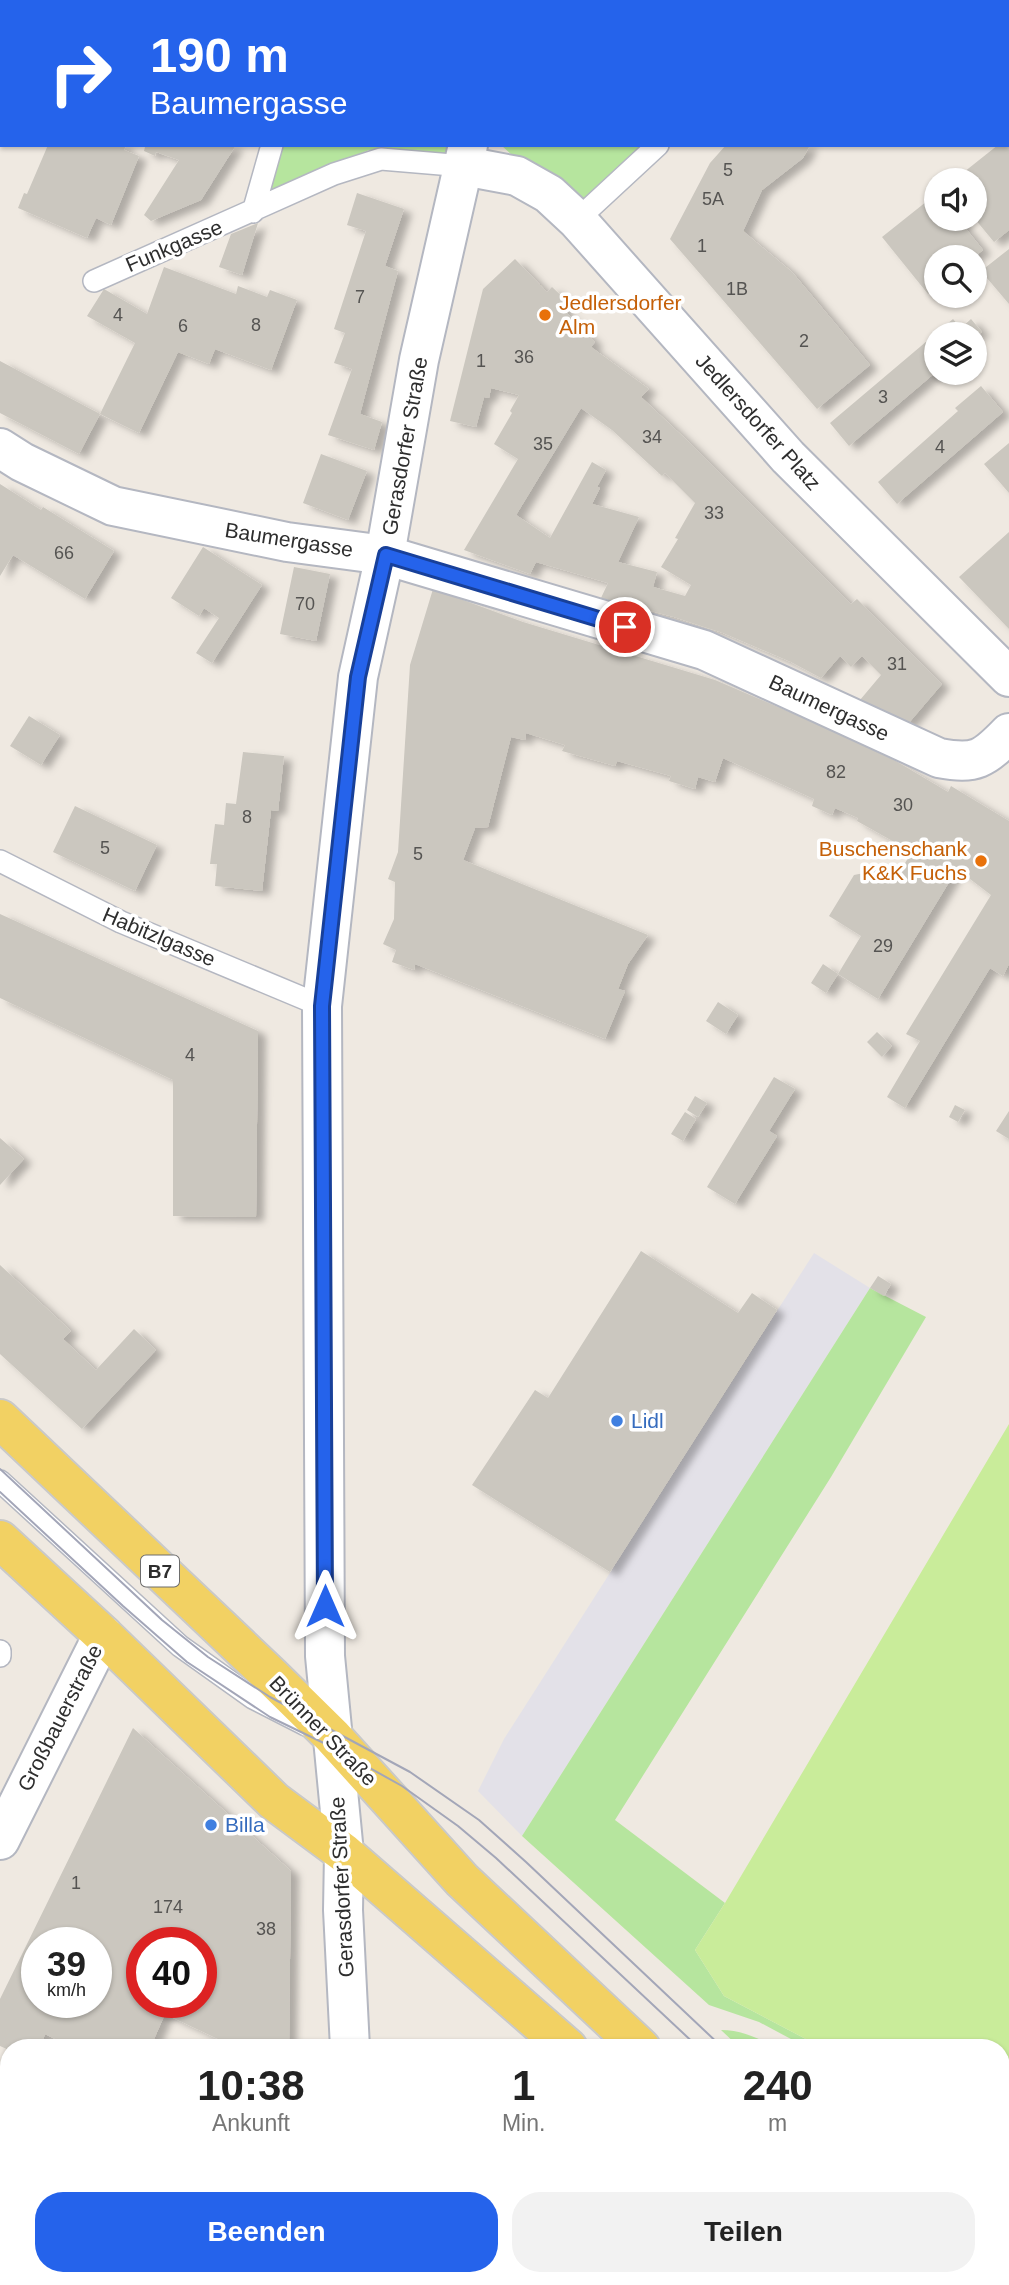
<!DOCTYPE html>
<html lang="de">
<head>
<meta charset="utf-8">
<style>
  :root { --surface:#fff; --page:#f2f2f2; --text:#222; --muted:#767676; --accent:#2563eb }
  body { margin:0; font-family:Helvetica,sans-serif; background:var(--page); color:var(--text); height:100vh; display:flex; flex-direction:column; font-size:26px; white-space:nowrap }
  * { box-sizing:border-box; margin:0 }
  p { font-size:23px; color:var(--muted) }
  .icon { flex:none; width:38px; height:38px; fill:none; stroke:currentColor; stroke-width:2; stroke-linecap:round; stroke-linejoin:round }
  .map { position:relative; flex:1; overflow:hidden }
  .panel { position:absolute; left:0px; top:2039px; width:1010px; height:247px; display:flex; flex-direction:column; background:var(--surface); border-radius:28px 28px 0 0; box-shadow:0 2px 5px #0004 }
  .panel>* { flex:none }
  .banner { position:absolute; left:0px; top:0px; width:1010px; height:147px; box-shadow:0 2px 5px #0004; background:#2563eb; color:#fff; overflow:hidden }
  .tools { position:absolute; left:924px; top:168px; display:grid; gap:14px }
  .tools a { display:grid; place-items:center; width:63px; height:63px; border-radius:50%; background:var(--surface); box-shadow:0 2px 5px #0004; font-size:35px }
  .speed { position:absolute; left:21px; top:1927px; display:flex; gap:14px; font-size:35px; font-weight:700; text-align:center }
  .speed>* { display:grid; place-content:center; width:91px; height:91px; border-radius:50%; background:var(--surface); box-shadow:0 2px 5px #0004; line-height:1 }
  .speed small { font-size:18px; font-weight:400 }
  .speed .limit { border:10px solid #d22; background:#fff; color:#111 }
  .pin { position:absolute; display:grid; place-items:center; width:60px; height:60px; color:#fff; margin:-30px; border:4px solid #fff; border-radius:50%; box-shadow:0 2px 7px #0007 }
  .me { position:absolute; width:77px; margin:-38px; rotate:0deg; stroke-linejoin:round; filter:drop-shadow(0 0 5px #0008) }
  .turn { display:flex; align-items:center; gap:24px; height:147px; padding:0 35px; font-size:32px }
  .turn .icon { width:91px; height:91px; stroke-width:2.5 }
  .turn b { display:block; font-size:49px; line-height:60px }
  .eta { display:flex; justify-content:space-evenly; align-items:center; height:119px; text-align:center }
  .eta b { font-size:42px; font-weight:700; line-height:49px }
  .action { display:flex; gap:14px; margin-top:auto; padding:14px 35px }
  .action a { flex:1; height:80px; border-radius:28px; background:var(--accent); color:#fff; font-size:28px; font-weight:700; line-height:80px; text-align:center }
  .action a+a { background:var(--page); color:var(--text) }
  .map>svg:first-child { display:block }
  .industrial { fill:#e3e1e8 }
  .green { fill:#b6e59e }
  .pitch { fill:#c9ec9a }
  .building { fill:#cbc7bf; fill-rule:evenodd; filter:url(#shadow) }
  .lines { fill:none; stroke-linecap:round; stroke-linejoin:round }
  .lane-casing { stroke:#b4b7c1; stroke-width:24 }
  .street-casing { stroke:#b4b7c1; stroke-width:42 }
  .secondary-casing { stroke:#b4b7c1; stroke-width:42 }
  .primary-casing { stroke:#c9c9c9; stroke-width:42 }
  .lane { stroke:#fff; stroke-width:21 }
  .street { stroke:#fff; stroke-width:38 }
  .secondary { stroke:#fff; stroke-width:38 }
  .primary { stroke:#f2d163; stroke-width:38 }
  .tram { stroke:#a3a6b8; stroke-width:2 }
  .route-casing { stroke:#184099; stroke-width:18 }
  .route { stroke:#2563eb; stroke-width:12 }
  .food-dot { fill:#e8710a; stroke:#fff; stroke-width:2.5 }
  .shop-dot { fill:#3f7fe0; stroke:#fff; stroke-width:2.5 }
  .labels { text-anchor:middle; stroke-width:7; stroke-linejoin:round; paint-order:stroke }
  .number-label { font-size:18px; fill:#555452 }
  .shield { fill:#fff; stroke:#6d6d6d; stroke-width:2 }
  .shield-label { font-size:19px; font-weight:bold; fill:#2e2e2e }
  .street-label { font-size:21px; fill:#2e2e2e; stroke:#fff }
  .food-label { font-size:21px; fill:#c56008; stroke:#fff; text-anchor:start }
  .shop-label { font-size:21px; fill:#366cbe; stroke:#fff; text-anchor:start }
</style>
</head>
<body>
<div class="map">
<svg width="1009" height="2285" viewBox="0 0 1009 2285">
  <defs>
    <filter id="shadow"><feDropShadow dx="8" dy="4.5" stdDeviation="3.5" flood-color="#0004"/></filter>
  </defs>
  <rect width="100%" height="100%" fill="#efe9e1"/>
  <path class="industrial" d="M 814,1253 L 870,1288 L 522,1836 L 478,1791 L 504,1739 Z"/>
  <path class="green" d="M 277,145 L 456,145 L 458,152 L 436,154 L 369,150 L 266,192 Z
    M 501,145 L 644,145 L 587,203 L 543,168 L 513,156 Z
    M 870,1288 L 926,1317 L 831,1477 L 615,1820 L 725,1903 L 695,1950 L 724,1996 L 821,2047 L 806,2047 L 759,2022 L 709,2005 L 522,1836 Z
    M 721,2030 C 741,2030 758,2038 776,2047 L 739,2047 Z
    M 1001,2222 L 1009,2226 L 1009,2283 L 1001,2276 Z"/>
  <path class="pitch" d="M 1009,1424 L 1009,2147 L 1001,2143 L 1001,2048 L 821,2047 L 724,1996 L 695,1950 L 725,1903 Z"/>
  <path class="building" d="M 48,145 L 126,145 L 124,150 L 139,156 L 111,225 L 96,218 L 87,238 L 18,208 L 24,193 L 27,194 Z
    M 141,145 L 236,145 L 201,200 L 151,221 L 144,215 L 179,160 L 156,152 L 155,156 L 144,151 L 145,147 Z
    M 726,145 L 810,145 L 803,158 L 762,190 L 743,231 L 792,272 L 870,365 L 817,409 L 670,239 L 710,163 Z
    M 998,145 L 1009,147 L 1009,230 L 994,242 L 975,219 L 975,180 L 954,180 Z
    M 357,193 L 404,209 L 385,266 L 398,271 L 360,414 L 382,422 L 374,450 L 328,435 L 352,369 L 334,363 L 345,333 L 334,329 L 366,231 L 347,225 Z
    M 936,194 L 936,219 L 958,219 L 983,250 L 974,257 L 936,257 L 936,288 L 928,294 L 882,237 Z
    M 258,223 L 242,275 L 219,267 L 231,234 Z
    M 1009,249 L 1009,304 L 981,271 Z
    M 515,259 L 547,292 L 552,287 L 568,302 L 562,308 L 595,342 L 591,347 L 649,389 L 641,397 L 692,445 L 851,604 L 857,599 L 942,684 L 907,725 L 860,700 L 881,675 L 862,656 L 851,667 L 840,656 L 821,678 L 791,662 L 723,633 L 674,617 L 601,598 L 608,583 L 536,562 L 530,574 L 464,550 L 518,459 L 494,444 L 512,413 L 510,411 L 519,395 L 491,388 L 489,398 L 484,397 L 476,427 L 450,421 L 483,289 ZM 581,408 L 612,430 L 662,476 L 665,473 L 695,503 L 675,538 L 678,539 L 661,567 L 691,585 L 685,596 L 653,587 L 657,572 L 618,562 L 639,517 L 592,504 L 600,488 L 597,487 L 606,470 L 592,462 L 550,538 L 516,515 Z
    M 164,267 L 236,294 L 238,286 L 267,297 L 270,290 L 297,300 L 271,370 L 215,349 L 209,364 L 178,352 L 139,433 L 100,414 L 135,343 L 87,316 L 104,289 L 147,314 Z
    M 953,319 L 961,328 L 971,319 L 982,332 L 975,338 L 975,334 L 936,334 L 936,372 L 849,446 L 830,423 Z
    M 0,361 L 100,414 L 79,454 L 0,413 Z
    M 981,386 L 1003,412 L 897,504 L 878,482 L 958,411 L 955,408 Z
    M 1009,443 L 1009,493 L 984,464 Z
    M 321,454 L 367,471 L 348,520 L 303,503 Z
    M 0,484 L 41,510 L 43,507 L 114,551 L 85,599 L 13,555 L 0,576 Z
    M 1009,532 L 1009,629 L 959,577 Z
    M 203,547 L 262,585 L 212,663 L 196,653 L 219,618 L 204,608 L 199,616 L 171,598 Z
    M 294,567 L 330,574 L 316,641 L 280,634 Z
    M 433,589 L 523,622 L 715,680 L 815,723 L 894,760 L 948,792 L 951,786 L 1009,821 L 1009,964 L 1003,976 L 990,968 L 905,1108 L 887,1097 L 920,1041 L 906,1034 L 991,895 L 957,869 L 878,999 L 838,974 L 861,936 L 829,916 L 854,875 L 879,870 L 895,879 L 912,852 L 857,821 L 858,818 L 835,808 L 832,815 L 812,806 L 814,799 L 723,758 L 715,782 L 698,777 L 695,789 L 669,781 L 671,776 L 617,761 L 615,766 L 562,751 L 565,745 L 526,733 L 525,740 L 511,737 L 488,827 L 475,828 L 463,860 L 648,935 L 628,964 L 618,989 L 625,991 L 605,1039 L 415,964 L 414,970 L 392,962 L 396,950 L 383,944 L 394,919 L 395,882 L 388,879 L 398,852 L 410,665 Z
    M 29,716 L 60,735 L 41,765 L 10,746 Z
    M 243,752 L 284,756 L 278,811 L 271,810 L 262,891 L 215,886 L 217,864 L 210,864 L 215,824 L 224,825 L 226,803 L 236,804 Z
    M 75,806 L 157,845 L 135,891 L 53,852 Z
    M 0,914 L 258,1031 L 256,1217 L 173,1216 L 173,1080 L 0,998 Z
    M 823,964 L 838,974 L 826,993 L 811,983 Z
    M 718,1002 L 738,1015 L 726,1034 L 706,1021 Z
    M 877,1032 L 892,1046 L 882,1057 L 867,1042 Z
    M 774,1077 L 795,1089 L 769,1131 L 777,1136 L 735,1204 L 707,1187 Z
    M 695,1096 L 707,1103 L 698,1117 L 687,1110 Z
    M 955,1105 L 965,1110 L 958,1122 L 949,1117 Z
    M 1009,1111 L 1009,1139 L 996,1131 Z
    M 685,1112 L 696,1119 L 683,1141 L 671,1134 Z
    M 0,1138 L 24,1159 L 0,1185 Z
    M 641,1251 L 738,1313 L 752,1293 L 777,1310 L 610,1572 L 472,1485 L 535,1390 L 548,1398 Z
    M 0,1265 L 71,1331 L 63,1339 L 96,1370 L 134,1329 L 156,1350 L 82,1429 L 0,1354 Z
    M 878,1276 L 891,1284 L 884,1296 L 870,1288 Z
    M 133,1728 L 291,1871 L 289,2048 L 237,2048 L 165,2014 L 150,2048 L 74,2048 L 45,2034 L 40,2048 L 9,2048 L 9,2050 L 0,2046 L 0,1999 ZM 37,1942 L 96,1942 L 96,2002 L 37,2002 ZM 142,1942 L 201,1942 L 201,2002 L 142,2002 Z
    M 0,2167 L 9,2171 L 9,2230 L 0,2226 Z
    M 162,2277 L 208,2277 L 225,2285 L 158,2285 Z"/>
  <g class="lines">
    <defs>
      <path id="lane" d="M 313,2 L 314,0
        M 759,2 L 760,0
        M 253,212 L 272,145
        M 577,220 L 658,145
        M 94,281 L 334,174 L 381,159 L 464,166
        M 0,861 L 121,922 L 322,1006
        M 0,1481 L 180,1646 L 253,1698 L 306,1725
        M 0,1651 L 0,1656"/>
      <path id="street" d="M 464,166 L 517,176 L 549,194 L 577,220 L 788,457 L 1009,677
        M 0,448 L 22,462 L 113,506 L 287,542 L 385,555 L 704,650 L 939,758 C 976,765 984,759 1009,733
        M 0,1840 L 103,1635"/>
      <path id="secondary" d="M 454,0 L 454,2
        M 350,2048 L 343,1910 L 344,1853 L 325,1656 L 322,1006 L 358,677 L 385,555 L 419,360 L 468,145
        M 358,2277 L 358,2285"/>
      <path id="primary" d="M 0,1419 L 271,1676 L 332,1736 L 462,1880 L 641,2048
        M 0,1540 L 103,1635 L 274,1801 L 344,1853 L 568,2048
        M 813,2277 L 822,2285
        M 897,2277 L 905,2285"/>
    </defs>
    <use href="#lane" class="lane-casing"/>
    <use href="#street" class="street-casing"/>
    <use href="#secondary" class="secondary-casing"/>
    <use href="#primary" class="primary-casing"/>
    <use href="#lane" class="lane"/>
    <use href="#street" class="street"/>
    <use href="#secondary" class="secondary"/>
    <use href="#primary" class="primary"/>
    <path class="tram" d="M 0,1469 L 162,1620 L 208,1657 L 270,1697 L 410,1772 L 479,1820 L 526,1862 L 723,2048
      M 0,1492 L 123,1606 L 187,1662 L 270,1717 L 334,1748 L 402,1786 L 458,1826 L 496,1858 L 699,2048
      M 1001,2177 L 1009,2181
      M 1001,2211 L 1009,2215
      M 945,2277 L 953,2285
      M 968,2277 L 977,2285"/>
  </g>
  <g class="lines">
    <defs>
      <path id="route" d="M 325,1606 L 322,1006 L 358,677 L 386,555 L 625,627"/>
    </defs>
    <use href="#route" class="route-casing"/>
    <use href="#route" class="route"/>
  </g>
  <g class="food-dot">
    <circle cx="545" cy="315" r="7"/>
    <circle cx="981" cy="861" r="7"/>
  </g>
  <g class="shop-dot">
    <circle cx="617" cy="1421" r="7"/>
    <circle cx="211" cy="1825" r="7"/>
  </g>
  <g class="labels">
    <g class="number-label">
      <text x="728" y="176">5</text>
      <text x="713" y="205">5A</text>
      <text x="702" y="252">1</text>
      <text x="737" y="295">1B</text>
      <text x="360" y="303">7</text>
      <text x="118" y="321">4</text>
      <text x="256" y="331">8</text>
      <text x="183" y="332">6</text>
      <text x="804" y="347">2</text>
      <text x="524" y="363">36</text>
      <text x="481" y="367">1</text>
      <text x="883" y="403">3</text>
      <text x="652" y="443">34</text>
      <text x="543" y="450">35</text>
      <text x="940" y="453">4</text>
      <text x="714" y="519">33</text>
      <text x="64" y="559">66</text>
      <text x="305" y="610">70</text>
      <text x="897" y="670">31</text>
      <text x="836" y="778">82</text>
      <text x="903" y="811">30</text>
      <text x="247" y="823">8</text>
      <text x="105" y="854">5</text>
      <text x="418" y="860">5</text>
      <text x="883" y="952">29</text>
      <text x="190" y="1061">4</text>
      <text x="76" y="1889">1</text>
      <text x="168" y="1913">174</text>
      <text x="266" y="1935">38</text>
    </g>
    <rect class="shield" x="141" y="1555.5" width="38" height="31" rx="5"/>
    <g class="shield-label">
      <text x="160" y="1578">B7</text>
    </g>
    <g class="street-label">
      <text transform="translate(174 246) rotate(-23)" y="7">Funkgasse</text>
      <text transform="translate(758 422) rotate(48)" y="7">Jedlersdorfer Platz</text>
      <text transform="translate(405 446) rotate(-80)" y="7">Gerasdorfer Straße</text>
      <text transform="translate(289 540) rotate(9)" y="7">Baumergasse</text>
      <text transform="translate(829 708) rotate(25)" y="7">Baumergasse</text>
      <text transform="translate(159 937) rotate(23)" y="7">Habitzlgasse</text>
      <text transform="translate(60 1718) rotate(-63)" y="7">Großbauerstraße</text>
      <text transform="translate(323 1731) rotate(46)" y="7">Brünner Straße</text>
      <text transform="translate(342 1887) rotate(-93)" y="7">Gerasdorfer Straße</text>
    </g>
    <g class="food-label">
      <text x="559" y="310">Jedlersdorfer<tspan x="559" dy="24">Alm</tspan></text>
      <text x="967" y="856" text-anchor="end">Buschenschank<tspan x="967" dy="24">K&amp;K Fuchs</tspan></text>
    </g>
    <g class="shop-label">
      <text x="631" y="1428">Lidl</text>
      <text x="225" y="1832">Billa</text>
    </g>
  </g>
</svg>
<div class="tools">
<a><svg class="icon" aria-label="sound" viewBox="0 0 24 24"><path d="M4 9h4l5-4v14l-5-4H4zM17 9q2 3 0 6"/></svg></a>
<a><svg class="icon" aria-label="search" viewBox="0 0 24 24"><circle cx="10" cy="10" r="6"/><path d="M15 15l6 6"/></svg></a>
<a><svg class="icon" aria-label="layers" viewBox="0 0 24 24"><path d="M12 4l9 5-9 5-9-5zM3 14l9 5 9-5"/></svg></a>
</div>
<div class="speed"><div>39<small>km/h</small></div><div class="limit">40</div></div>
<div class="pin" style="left:625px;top:627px;background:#d93025"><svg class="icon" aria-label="arrive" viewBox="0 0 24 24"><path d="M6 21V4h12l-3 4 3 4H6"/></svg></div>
<svg class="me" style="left:325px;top:1606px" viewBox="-20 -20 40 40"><path d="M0-17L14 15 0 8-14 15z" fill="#2563eb" stroke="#fff" stroke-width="4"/></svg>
<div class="banner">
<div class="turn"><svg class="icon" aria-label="right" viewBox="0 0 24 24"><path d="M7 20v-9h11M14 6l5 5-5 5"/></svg><div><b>190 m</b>Baumergasse</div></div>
</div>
<section class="panel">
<div class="eta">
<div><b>10:38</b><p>Ankunft</p></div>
<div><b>1</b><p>Min.</p></div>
<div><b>240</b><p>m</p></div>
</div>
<div class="action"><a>Beenden</a><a>Teilen</a></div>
</section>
</div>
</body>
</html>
